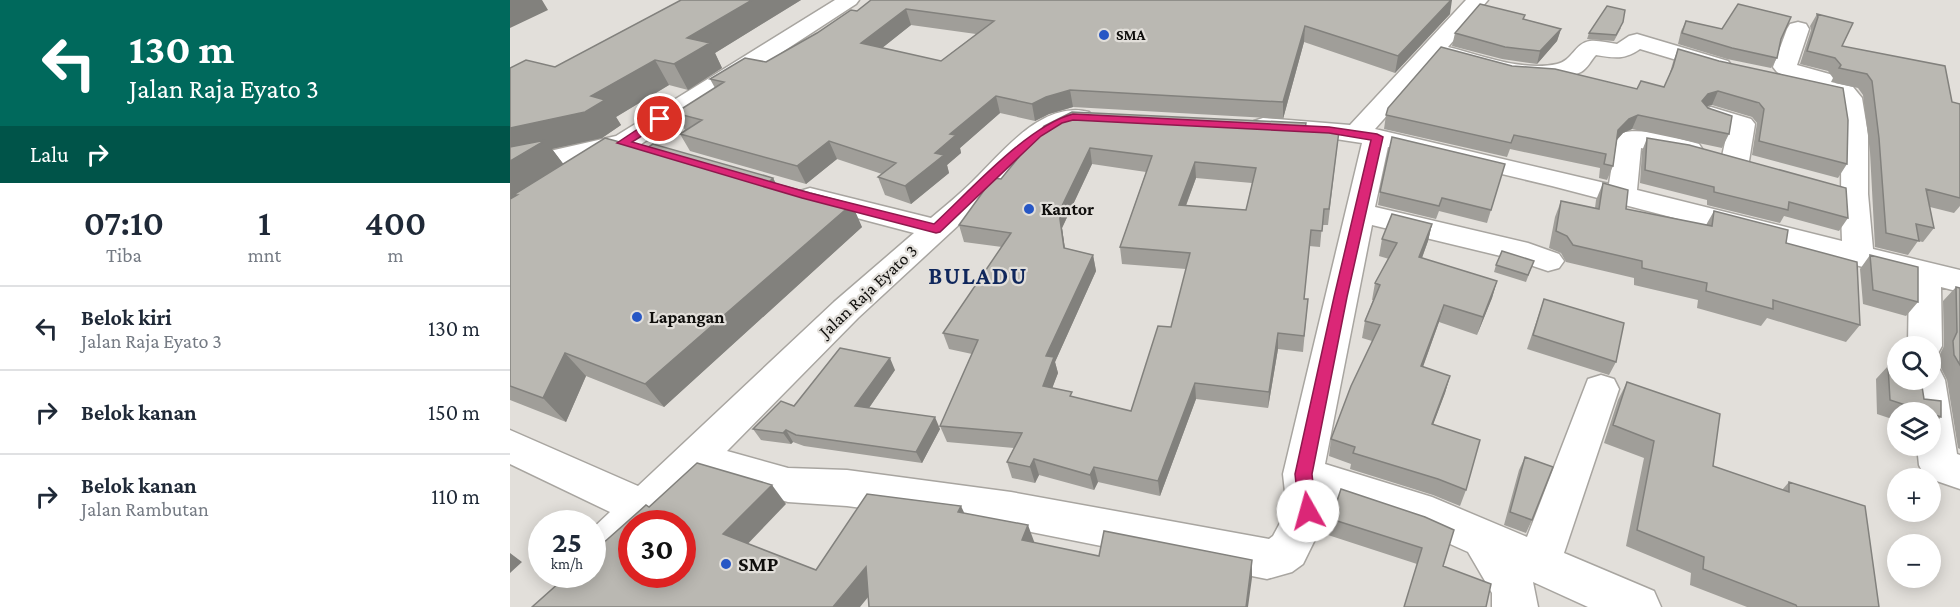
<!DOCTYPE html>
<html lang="id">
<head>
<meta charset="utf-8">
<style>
  :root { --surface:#fff; --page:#f2f2f3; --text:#1f2937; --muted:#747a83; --line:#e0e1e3 }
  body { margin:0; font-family:"Crimson Pro",serif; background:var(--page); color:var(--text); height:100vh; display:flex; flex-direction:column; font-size:22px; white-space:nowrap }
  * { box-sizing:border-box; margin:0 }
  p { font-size:20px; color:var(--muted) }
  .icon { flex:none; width:33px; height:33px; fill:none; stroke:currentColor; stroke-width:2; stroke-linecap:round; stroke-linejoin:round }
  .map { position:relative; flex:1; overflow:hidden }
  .details { display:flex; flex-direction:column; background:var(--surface); width:510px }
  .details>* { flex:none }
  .guide { background:#00695c; color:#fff; overflow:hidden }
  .fabs { position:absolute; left:1377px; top:336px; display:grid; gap:12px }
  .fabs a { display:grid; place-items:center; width:54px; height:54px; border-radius:50%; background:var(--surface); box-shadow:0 3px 15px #0003; font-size:30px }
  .speed { position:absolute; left:18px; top:510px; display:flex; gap:12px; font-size:30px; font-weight:700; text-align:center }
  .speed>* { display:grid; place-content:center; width:78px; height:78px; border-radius:50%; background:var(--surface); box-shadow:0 3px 15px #0003; line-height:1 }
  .speed small { font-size:15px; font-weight:400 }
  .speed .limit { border:9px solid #d22; background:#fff; color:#111 }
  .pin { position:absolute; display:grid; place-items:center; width:51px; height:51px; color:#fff; margin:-26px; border:3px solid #fff; border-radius:50%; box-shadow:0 2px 6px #0007 }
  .me { position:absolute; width:66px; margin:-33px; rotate:353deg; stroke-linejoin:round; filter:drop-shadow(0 0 4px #0008) }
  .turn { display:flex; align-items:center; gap:21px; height:126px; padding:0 30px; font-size:27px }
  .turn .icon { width:78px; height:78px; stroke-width:2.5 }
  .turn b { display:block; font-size:42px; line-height:51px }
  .then { display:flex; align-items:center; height:57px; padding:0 30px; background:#0003; gap:12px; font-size:22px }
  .eta { display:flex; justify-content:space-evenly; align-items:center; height:102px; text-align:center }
  .eta b { font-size:36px; font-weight:600; line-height:42px }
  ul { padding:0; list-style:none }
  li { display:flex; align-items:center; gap:18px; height:84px; padding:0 30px; border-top:2px solid var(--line) }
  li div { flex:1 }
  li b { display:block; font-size:22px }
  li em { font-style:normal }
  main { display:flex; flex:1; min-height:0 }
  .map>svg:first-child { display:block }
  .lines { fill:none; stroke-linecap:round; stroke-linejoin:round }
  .minor-casing { stroke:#a8a5a0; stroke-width:3 }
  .minor { fill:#fff; fill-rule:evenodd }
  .wall { fill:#a09e99; fill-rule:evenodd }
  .shaded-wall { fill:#82817d }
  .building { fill:#bab8b2; stroke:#82817d; stroke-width:1.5; fill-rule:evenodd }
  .route { fill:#db2777; stroke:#8e194d; stroke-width:1.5 }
  .poi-dot { fill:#2757c5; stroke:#e2dfda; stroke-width:2 }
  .labels { text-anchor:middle; stroke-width:4.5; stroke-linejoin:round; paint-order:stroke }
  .far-poi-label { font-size:15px; font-weight:bold; fill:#0f0e0c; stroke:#e2dfda; text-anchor:start }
  .poi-label { font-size:18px; font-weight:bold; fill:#0f0e0c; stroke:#e2dfda; text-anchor:start }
  .street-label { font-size:18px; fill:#0f0e0c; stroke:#e2dfda }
  .near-poi-label { font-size:21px; font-weight:bold; fill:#0f0e0c; stroke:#e2dfda; text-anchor:start }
  .district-label { font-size:24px; font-weight:bold; letter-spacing:1.5px; fill:#0f275c; stroke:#e2dfda }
</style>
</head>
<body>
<main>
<section class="details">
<div class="guide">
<div class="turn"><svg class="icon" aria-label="left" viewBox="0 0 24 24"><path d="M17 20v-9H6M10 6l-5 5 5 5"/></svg><div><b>130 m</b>Jalan Raja Eyato 3</div></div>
<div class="then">Lalu<svg class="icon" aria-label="right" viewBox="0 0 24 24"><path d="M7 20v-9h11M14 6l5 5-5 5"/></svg></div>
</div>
<div class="eta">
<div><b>07:10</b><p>Tiba</p></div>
<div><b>1</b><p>mnt</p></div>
<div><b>400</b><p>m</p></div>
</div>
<ul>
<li><svg class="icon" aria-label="left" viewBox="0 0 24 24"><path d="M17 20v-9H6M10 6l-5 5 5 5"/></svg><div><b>Belok kiri</b><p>Jalan Raja Eyato 3</p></div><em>130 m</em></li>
<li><svg class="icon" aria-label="right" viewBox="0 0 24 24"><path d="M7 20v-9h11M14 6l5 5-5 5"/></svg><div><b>Belok kanan</b></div><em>150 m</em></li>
<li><svg class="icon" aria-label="right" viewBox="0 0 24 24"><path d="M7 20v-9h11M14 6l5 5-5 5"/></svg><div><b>Belok kanan</b><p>Jalan Rambutan</p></div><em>110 m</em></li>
</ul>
</section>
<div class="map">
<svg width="1450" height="607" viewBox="0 0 1450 607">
  <rect width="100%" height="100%" fill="#e2dfda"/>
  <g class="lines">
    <defs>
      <path id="minor" d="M 325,0 L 349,0 L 346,4 L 105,161 L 95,163 L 85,161 L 83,157 L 0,176 L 0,160 L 106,136 Z
        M 956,0 L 978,0 L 938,47 C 971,55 1012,72 1047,64 C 1062,61 1065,43 1080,41 C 1088,40 1098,43 1107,44 L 1119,36 L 1127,34 L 1218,61 L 1222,66 L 1218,71 L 1210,73 L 1130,49 C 1114,60 1105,58 1086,55 C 1081,60 1078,68 1071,72 C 1028,93 970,69 928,58 L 865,129 L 1099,184 L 1106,139 L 1110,133 C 1135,127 1165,138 1189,144 L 1193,150 L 1189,156 L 1180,158 L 1131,148 L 1127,190 L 1332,241 C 1330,194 1333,147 1328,100 L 1282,88 L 1278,83 L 1281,79 L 1267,72 L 1263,67 L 1277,29 L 1280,24 L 1288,22 L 1296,24 L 1299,29 L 1287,65 L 1323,75 L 1327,80 L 1325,83 L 1343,87 L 1352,98 L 1358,134 L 1358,194 L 1363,249 L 1450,270 L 1450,292 L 1431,287 L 1432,346 L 1427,355 L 1420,357 L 1420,346 L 1398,346 L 1399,279 L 1042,186 L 878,147 L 865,207 L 1018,243 L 1049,254 L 1054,261 L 1049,268 L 1038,271 L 999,258 L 862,225 L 815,464 L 922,497 L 1017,537 L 1078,379 L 1091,375 L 1104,379 L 1109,389 L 1054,553 L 1144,591 L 1151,607 L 1078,607 L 1023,582 L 1028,607 L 982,607 L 982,593 L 958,552 L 911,531 L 817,499 L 819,511 L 793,564 L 782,572 L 757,579 L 501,528 L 337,506 L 278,502 L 192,477 L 145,524 L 122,524 L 122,548 L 97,572 L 82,578 L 73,574 L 82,574 L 82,529 L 100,512 L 0,464 L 0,430 L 128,486 L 324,302 L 404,233 L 290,203 L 286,197 L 290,191 L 300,188 L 421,218 C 435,206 450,194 463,181 C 493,152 532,100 579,112 L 583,117 L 579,122 L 557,127 L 536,140 L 480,196 L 348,318 L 217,451 L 278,468 L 337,470 L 501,492 L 759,539 L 763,536 L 777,510 L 773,474 L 852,143 L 819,138 L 753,134 L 744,131 L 740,126 L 744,121 L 753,118 L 840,125 Z
        M 1201,107 L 1241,119 L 1245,124 L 1239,161 L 1235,167 L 1225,169 L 1215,167 L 1211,161 L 1218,128 L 1192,120 L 1188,115 L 1192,110 Z
        M 1420,367 L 1430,370 L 1435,380 L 1447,454 L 1450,455 L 1450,489 L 1415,477 L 1409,465 L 1407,446 L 1420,446 L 1420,412 L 1403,412 L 1399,380 L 1420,380 Z"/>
    </defs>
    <use href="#minor" class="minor-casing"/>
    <use href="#minor" class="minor"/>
  </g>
  <path class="wall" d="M 171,0 L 291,0 L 205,53 L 212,68 L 178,90 L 159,85 L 106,117 L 111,125 L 92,138 L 42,149 L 53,164 L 135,149 L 263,178 L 266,184 L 352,227 L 154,407 L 76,376 L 56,422 L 0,400 L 0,68 L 45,67 Z
    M 361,0 L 940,14 L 885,73 L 794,42 L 773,119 L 563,107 L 539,114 L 525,121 L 490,113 L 450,148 L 451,153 L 437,165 L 439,173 L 401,204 L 375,195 L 368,177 L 372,174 L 327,159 L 296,184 L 180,151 L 170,134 L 175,130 L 165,113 L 205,88 L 200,79 L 256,62 L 347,11 ZM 401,25 L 466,34 L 431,61 L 372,48 Z
    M 1307,14 L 1332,46 L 1442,102 L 1450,104 L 1450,206 L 1444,213 L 1420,207 L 1424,228 L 1413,242 L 1408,241 L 1398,255 L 1365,247 L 1360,152 L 1353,95 L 1348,88 L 1321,82 L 1323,78 L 1318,71 L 1290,64 L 1301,30 L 1300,26 Z
    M 1014,19 L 1051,29 L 1047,41 L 1027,64 L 992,59 L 942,46 L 945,33 Z
    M 1176,21 L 1212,29 L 1271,39 L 1267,58 L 1261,68 L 1217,59 L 1168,44 L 1171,31 Z
    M 1111,28 L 1104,41 L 1077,39 L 1079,33 Z
    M 1168,49 L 1337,164 L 1328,178 L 1242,155 L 1247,123 L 1242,117 L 1202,105 L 1196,106 L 1219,134 L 1212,148 L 1122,129 L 1113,133 L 1107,140 L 1103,166 L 1097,180 L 1089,178 L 1090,168 L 1000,149 L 997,157 L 874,129 L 876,115 L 1002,66 L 1127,89 L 1154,87 L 1159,76 L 1163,62 Z
    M 562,112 L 829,131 L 818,225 L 812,225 L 810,247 L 799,246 L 794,299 L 798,299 L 793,352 L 768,349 L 758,408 L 686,399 L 650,496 L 588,482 L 584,490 L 529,475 L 525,483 L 502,478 L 497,462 L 504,448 L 437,442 L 430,426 L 462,354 L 439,349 L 433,333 L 492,247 L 454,242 L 449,225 L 491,179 ZM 582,164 L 636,172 L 610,247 L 612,264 L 676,269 L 661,327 L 621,411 L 563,397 L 542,388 L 548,373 L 545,362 L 586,271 L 583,255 L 555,248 L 552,228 ZM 686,178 L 742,183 L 736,210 L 676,206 Z
    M 1137,138 L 1338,218 L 1329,231 L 1274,216 L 1270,223 L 1197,205 L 1197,200 L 1130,183 L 1132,151 Z
    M 995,164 L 977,223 L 929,211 L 926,219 L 868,205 L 870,192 Z
    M 1093,183 L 1116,209 L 1196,225 L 1204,211 L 1276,243 L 1350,325 L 1336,342 L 1257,318 L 1251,326 L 1187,308 L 1188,300 L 1124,285 L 1124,278 L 1056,262 L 1051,253 L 1039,248 L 1045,217 L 1051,201 L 1085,208 L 1086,200 Z
    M 922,224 L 918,241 L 912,258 L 987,281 L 982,298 L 967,335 L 929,322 L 913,367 L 940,376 L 935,393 L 923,424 L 956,490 L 950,506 L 923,495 L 840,469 L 841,464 L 819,456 L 821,439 L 862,341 L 852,338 L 855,321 L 863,300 L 862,300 L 865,283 L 879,259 L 869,256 L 872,239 Z
    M 1360,255 L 1408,302 L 1396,316 L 1353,304 L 1350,269 Z
    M 1024,261 L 1016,282 L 984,272 L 986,265 Z
    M 1446,287 L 1450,288 L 1450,449 L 1448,448 L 1437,380 L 1431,368 L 1430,354 L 1434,346 L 1433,301 Z
    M 1034,299 L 1106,362 L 1099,375 L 1017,349 Z
    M 1378,366 L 1414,399 L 1431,417 L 1420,428 L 1420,412 L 1388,412 L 1388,421 L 1367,414 L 1366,379 Z
    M 385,370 L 359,408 L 430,429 L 412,463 L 294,446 L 283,442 L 281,444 L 251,440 L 243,429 L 284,406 Z
    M 1117,382 L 1203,466 L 1272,490 L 1279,482 L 1369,607 L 1237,607 L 1180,585 L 1181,573 L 1116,546 L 1134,458 L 1094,443 L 1108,400 Z
    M 1015,457 L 1022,520 L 1016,533 L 994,525 L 1009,470 Z
    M 915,517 L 933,566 L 907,564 L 818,535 L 821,519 Z"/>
  <path class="shaded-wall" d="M 0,0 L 32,0 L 38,10 L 0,28 Z
    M 242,0 L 291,0 L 205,53 L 212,68 L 178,90 L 164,64 L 177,38 Z
    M 941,0 L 942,0 L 940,14 L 885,73 L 888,56 Z
    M 396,9 L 401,25 L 357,60 L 351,43 Z
    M 795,26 L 794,42 L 773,119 L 773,102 Z
    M 1051,29 L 1047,41 L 1027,64 L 1030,51 Z
    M 145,60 L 159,85 L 106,117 L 111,125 L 92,138 L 42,149 L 55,166 L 3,195 L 5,197 L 0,200 L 0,128 L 81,96 Z
    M 560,90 L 563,107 L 539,114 L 525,121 L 522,104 L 536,97 Z
    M 1208,91 L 1202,105 L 1191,108 L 1192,101 L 1198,94 Z
    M 486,96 L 490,113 L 450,148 L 451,153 L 437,165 L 439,173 L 401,204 L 395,186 L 425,153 L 440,134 Z
    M 1128,115 L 1122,129 L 1113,133 L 1103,144 L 1108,130 L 1119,119 Z
    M 319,141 L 327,159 L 296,184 L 287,166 Z
    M 580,148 L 582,164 L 552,228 L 557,264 L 554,248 L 549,212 Z
    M 685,162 L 686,178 L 670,221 L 669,205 Z
    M 263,178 L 275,201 L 259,182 Z
    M 342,204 L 352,227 L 154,407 L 135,384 Z
    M 922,224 L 918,241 L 906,274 L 909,257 Z
    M 583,255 L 586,271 L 545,362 L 548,373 L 537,402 L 533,386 L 536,356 Z
    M 987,281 L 982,298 L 967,335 L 973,317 Z
    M 934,305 L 929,322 L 907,383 L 911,366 Z
    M 768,333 L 768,349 L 758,408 L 759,392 Z
    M 55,353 L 76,376 L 56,422 L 33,398 Z
    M 380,358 L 385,370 L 352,418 L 345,406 Z
    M 940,376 L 935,393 L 917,441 L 922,424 Z
    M 685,383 L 686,399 L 650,496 L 648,481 Z
    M 425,417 L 430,429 L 412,463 L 406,452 Z
    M 276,430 L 283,442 L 281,444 L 273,433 Z
    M 524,459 L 529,475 L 525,483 L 520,467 Z
    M 584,467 L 588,482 L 584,490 L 580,475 Z
    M 262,485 L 276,504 L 229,553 L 213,534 Z
    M 451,506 L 460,525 L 448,512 Z
    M 518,525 L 525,544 L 512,540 Z
    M 0,553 L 12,562 L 0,573 Z
    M 742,560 L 742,578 L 738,607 L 736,607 Z
    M 356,567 L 368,585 L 350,607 L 323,607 Z"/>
  <path class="building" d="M 171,0 L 242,0 L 177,38 L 200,43 L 164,64 L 145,60 L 81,96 L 95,100 L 75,112 L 0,128 L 0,68 L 16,60 L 45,67 Z
    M 361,0 L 941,0 L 888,56 L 795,26 L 773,102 L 560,90 L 536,97 L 522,104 L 486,96 L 440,134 L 446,135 L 425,153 L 434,155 L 395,186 L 368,177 L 386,163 L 319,141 L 287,166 L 170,134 L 192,120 L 165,113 L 214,82 L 200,79 L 235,58 L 256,62 L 307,33 L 341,10 L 347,11 ZM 396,9 L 484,21 L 431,61 L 351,43 Z
    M 970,4 L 1015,15 L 1013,19 L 1051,29 L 1030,51 L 995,47 L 945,33 Z
    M 1228,4 L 1281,17 L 1271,39 L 1267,58 L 1222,48 L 1172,33 L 1176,21 L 1212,29 Z
    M 1097,6 L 1115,10 L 1113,22 L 1106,35 L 1079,33 Z
    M 1307,14 L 1343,23 L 1332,46 L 1435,66 L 1442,102 L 1450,104 L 1450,198 L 1416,189 L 1424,228 L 1406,224 L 1409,241 L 1376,233 L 1369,138 L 1362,81 L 1357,74 L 1329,68 L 1331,65 L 1325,58 L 1297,51 L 1308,17 Z
    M 931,47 L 1002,66 L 1045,69 L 1127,89 L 1131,81 L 1154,87 L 1163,67 L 1168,49 L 1209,61 L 1333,88 L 1338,120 L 1337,164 L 1249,141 L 1254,109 L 1249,103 L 1208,91 L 1198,94 L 1192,101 L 1198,108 L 1222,116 L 1219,134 L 1128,115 L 1119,119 L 1108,130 L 1103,166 L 1094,164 L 1096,154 L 1004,135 L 1001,143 L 876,115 L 878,108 Z
    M 562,112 L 796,123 L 795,129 L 829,131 L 819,209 L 814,209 L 812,231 L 801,230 L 794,299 L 798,299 L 794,336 L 768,333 L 759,392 L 685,383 L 648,481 L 584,467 L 580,475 L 524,459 L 520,467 L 497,462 L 512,433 L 430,426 L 468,340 L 433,333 L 501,233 L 449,225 L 483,178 L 491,179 L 534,126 ZM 580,148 L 642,156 L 610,247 L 680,253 L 661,327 L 648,326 L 621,411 L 560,396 L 562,392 L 533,386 L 544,357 L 536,356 L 583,255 L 554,248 L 549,212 ZM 685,162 L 746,168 L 736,210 L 669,205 Z
    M 882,137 L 995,164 L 981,210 L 932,198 L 929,206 L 870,192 Z
    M 95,138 L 135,149 L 143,144 L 263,178 L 259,182 L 342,204 L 135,384 L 55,353 L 33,398 L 0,386 L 0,199 L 7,195 L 3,195 Z
    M 1137,138 L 1179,145 L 1336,188 L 1338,218 L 1279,202 L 1278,210 L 1204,192 L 1204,187 L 1135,170 Z
    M 36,140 L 0,161 L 0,147 Z
    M 1093,183 L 1118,190 L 1116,209 L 1202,226 L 1204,211 L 1278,230 L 1276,243 L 1347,262 L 1350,325 L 1263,300 L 1263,309 L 1196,291 L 1197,283 L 1132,268 L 1132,261 L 1063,245 L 1057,236 L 1046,231 L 1051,201 L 1089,209 Z
    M 882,214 L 922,224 L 909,257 L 987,281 L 973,317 L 934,305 L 911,366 L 940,376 L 922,424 L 970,440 L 956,490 L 928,479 L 843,453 L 845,447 L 821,439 L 841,386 L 870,325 L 855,321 L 870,285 L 865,283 L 887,243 L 872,239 Z
    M 992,251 L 1024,261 L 1018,275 L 986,265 Z
    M 1360,255 L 1408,267 L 1408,302 L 1363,290 Z
    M 1446,287 L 1450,288 L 1450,365 L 1444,355 L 1443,341 L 1447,332 Z
    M 1034,299 L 1114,323 L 1106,362 L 1023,335 Z
    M 330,348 L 380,358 L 345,406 L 425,417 L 406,452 L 286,435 L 276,430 L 273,433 L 243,429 L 271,401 L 284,406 Z
    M 1378,366 L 1388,369 L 1388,380 L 1411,380 L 1414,399 L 1431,401 L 1431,417 L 1420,413 L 1420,412 L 1417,412 L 1380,400 Z
    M 1117,382 L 1210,414 L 1203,466 L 1279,492 L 1279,482 L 1355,506 L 1369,607 L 1287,607 L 1286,605 L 1193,569 L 1194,557 L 1127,530 L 1144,441 L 1103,425 Z
    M 1015,457 L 1043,467 L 1022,520 L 1000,512 Z
    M 187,463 L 262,485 L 213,534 L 306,570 L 357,494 L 451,506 L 448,512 L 518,525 L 512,540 L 589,556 L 594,531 L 742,560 L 736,607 L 359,607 L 356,567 L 323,607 L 22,607 L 59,574 L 82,574 L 82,553 L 136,505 L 139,507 ZM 122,524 L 172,524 L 172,574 L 122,574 Z
    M 831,489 L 915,517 L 944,530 L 933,566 L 981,584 L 976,607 L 894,607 L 912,548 L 821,519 Z"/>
  <path class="route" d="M 563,114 L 819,127 L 867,134 L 873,137 L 837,297 L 802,474 L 806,511 L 804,517 L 798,519 L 792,517 L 789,511 L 785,474 L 824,297 L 861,140 L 819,133 L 563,120 L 552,123 L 531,136 L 430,232 L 426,233 L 292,198 L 107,143 L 146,117 L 154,117 L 154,122 L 122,142 L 300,193 L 424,224 C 460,191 517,126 563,114 Z"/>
  <g class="poi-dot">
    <circle cx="594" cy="35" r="6"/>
    <circle cx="519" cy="209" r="6"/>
    <circle cx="127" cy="317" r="6"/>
    <circle cx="216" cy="564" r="6"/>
  </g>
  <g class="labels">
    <g class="far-poi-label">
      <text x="606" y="40">SMA</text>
    </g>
    <g class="poi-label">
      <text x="531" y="215">Kantor</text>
      <text x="139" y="323">Lapangan</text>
    </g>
    <g class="street-label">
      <text transform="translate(358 291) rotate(-43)" y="6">Jalan Raja Eyato 3</text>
    </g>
    <g class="near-poi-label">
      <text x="228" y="571">SMP</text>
    </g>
    <g class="district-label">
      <text x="468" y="284">BULADU</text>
    </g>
  </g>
</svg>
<div class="fabs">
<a><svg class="icon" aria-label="search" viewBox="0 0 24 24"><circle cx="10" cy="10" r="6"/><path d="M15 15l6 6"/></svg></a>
<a><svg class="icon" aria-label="layers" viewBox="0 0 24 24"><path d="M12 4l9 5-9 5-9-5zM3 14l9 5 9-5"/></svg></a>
<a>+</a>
<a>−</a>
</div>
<div class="speed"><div>25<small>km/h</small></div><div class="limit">30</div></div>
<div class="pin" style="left:150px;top:119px;background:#d93025"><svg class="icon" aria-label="arrive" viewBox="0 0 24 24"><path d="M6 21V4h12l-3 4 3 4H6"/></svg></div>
<svg class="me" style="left:798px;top:511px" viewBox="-20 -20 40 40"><circle r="19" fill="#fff"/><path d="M0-13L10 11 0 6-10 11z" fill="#db2777"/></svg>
</div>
</main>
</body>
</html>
